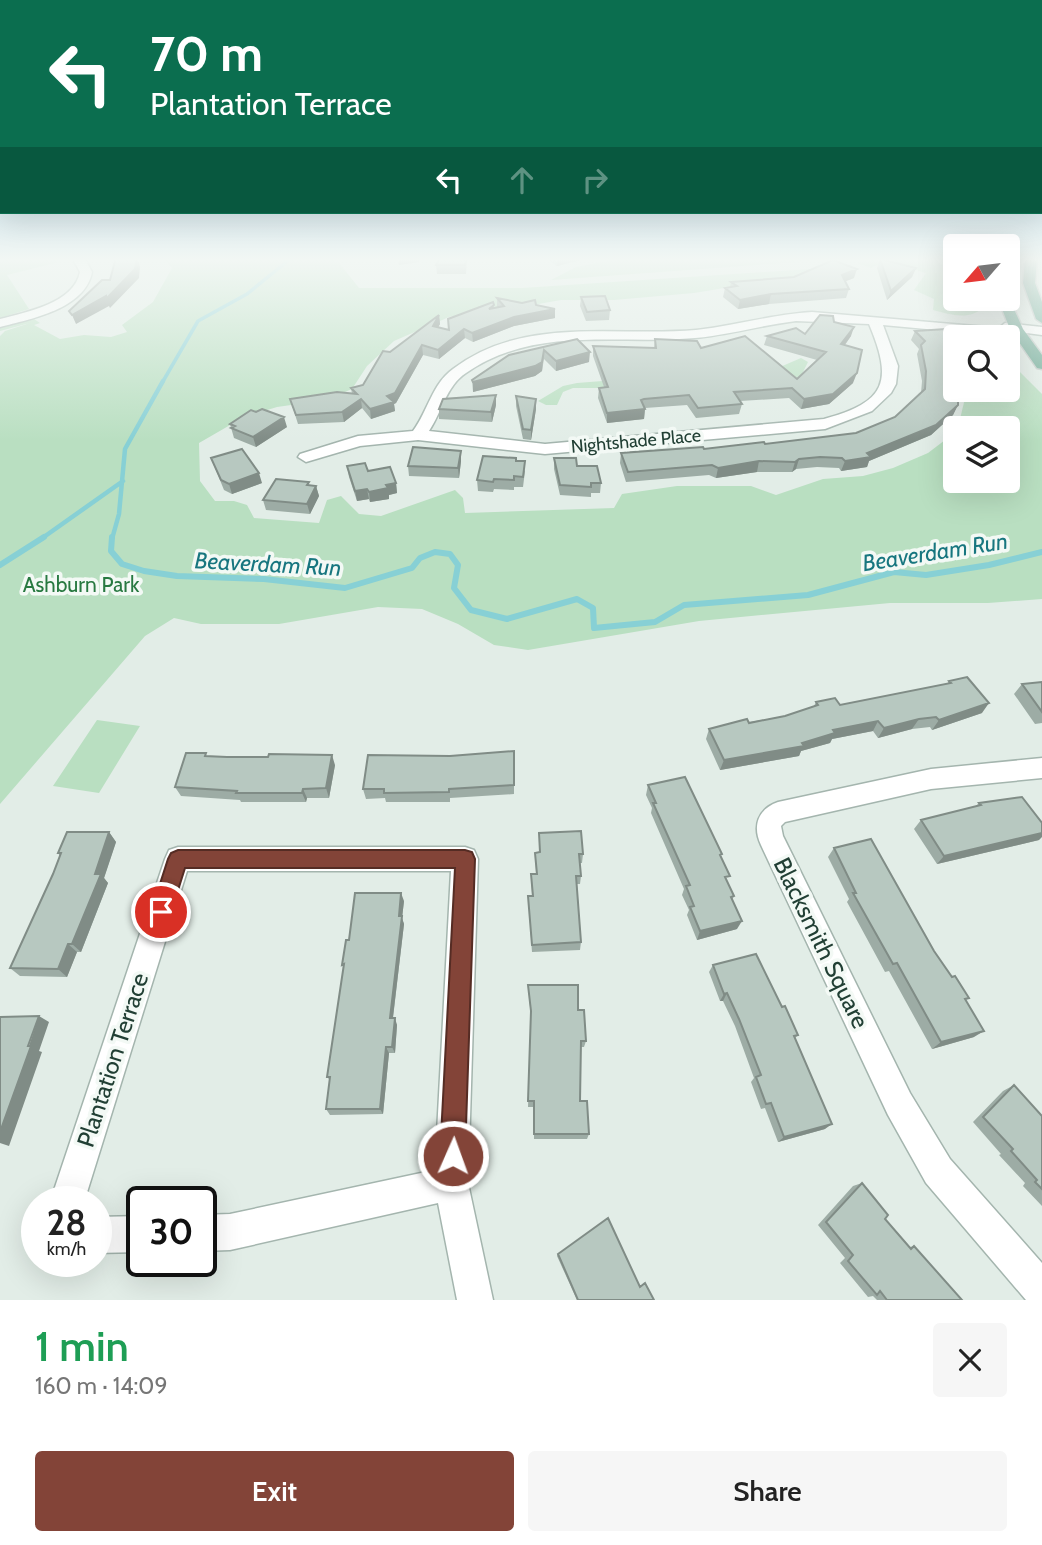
<!DOCTYPE html>
<html lang="en">
<head>
<meta charset="utf-8">
<style>
  :root { --surface:#fff; --page:#f6f6f6; --text:#222; --muted:#767676; --accent:#834438 }
  body { margin:0; font-family:Cabin,sans-serif; background:var(--page); color:var(--text); height:100vh; display:flex; flex-direction:column; font-size:26px; white-space:nowrap }
  * { box-sizing:border-box; margin:0 }
  p { font-size:23px; color:var(--muted) }
  .icon { flex:none; width:38px; height:38px; fill:none; stroke:currentColor; stroke-width:2; stroke-linecap:round; stroke-linejoin:round }
  .map { position:relative; height:1300px; overflow:hidden }
  .drawer { display:flex; flex-direction:column; background:var(--surface); flex:1 }
  .drawer>* { flex:none }
  .guide { position:absolute; left:0px; top:0px; width:1043px; height:214px; box-shadow:0 7px 28px #0002; background:#0b6e4f; color:#fff; overflow:hidden }
  .needle { width:46px; rotate:242deg }
  .tools { position:absolute; left:943px; top:234px; display:grid; gap:14px }
  .tools a { display:grid; place-items:center; width:77px; height:77px; border-radius:7px; background:var(--surface); box-shadow:0 7px 28px #0002; font-size:35px }
  .speed { position:absolute; left:21px; top:1186px; display:flex; gap:14px; font-size:35px; font-weight:700; text-align:center }
  .speed>* { display:grid; place-content:center; width:91px; height:91px; border-radius:50%; background:var(--surface); box-shadow:0 7px 28px #0002; line-height:1 }
  .speed small { font-size:18px; font-weight:400 }
  .speed .limit { border:4px solid #111; border-radius:10px; background:#fff; color:#111 }
  .pin { position:absolute; display:grid; place-items:center; width:60px; height:60px; color:#fff; margin:-30px; border:4px solid #fff; border-radius:50%; box-shadow:0 2px 7px #0007 }
  .me { position:absolute; width:77px; margin:-38px; rotate:2deg; stroke-linejoin:round; filter:drop-shadow(0 0 5px #0008) }
  .turn { display:flex; align-items:center; gap:24px; height:147px; padding:0 35px; font-size:32px }
  .turn .icon { width:91px; height:91px; stroke-width:2.5 }
  .turn b { display:block; font-size:49px; line-height:60px }
  .lanes { display:flex; align-items:center; height:66px; padding:0 35px; background:#0003; justify-content:center; gap:35px; direction:ltr }
  .lanes .off { opacity:.35 }
  .round { display:grid; place-items:center; flex:none; width:74px; height:74px; border-radius:7px; background:var(--page) }
  .head { display:flex; align-items:center; justify-content:space-between; height:119px; padding:0 35px }
  h1 { font-size:42px; font-weight:600; line-height:52px; color:#1e9e55 }
  .primary-button { display:flex; gap:14px; margin-top:auto; padding:14px 35px }
  .primary-button a { flex:1; height:80px; border-radius:7px; background:var(--accent); color:#fff; font-size:28px; font-weight:600; line-height:80px; text-align:center }
  .primary-button a+a { background:var(--page); color:var(--text) }
  .map>svg:first-child { display:block }
  .green { fill:#b9dfc1; fill-rule:evenodd }
  .lines { fill:none; stroke-linecap:round; stroke-linejoin:round }
  .stream-far2 { stroke:#87d0d5; stroke-width:3.5 }
  .stream-far1 { stroke:#87d0d5; stroke-width:4.5 }
  .stream { stroke:#87d0d5; stroke-width:6 }
  .minor-casing { stroke:#a4b5ae; stroke-width:3 }
  .major-casing { stroke:#c1c9c6; stroke-width:3 }
  .minor { fill:#fff; fill-rule:evenodd }
  .major { fill:#64a58f; fill-rule:evenodd }
  .wall { fill:#9daca5 }
  .shaded-wall { fill:#808c86 }
  .building { fill:#b7c8c0; stroke:#808c86; stroke-width:2 }
  .route { fill:#834438; stroke:#552c24; stroke-width:2 }
  .labels { text-anchor:middle; stroke-width:7; stroke-linejoin:round; paint-order:stroke }
  .far-street-label { font-size:18px; fill:#213f34; stroke:#f3f9f5 }
  .park-label { font-size:21px; fill:#287941; stroke:#f3f9f5 }
  .water-label { font-size:23px; font-style:italic; fill:#17767f; stroke:#f3f9f5 }
  .near-street-label { font-size:24px; fill:#213f34; stroke:#f3f9f5 }
</style>
</head>
<body>
<div class="map">
<svg width="1042" height="1300" viewBox="0 0 1042 1300">
  <rect width="100%" height="100%" fill="#e2ede7"/>
  <path class="green" d="M 0,259 L 56,259 L 63,261 L 7,275 L 29,309 L 0,318 Z
    M 164,259 L 336,259 L 359,288 L 522,288 L 811,269 L 804,275 L 694,293 L 614,300 L 561,300 L 527,306 L 486,309 L 449,317 L 394,341 L 367,366 L 352,389 L 326,400 L 277,407 L 244,417 L 199,443 L 200,481 L 215,501 L 234,501 L 247,505 L 254,518 L 319,523 L 327,500 L 341,496 L 359,514 L 381,516 L 455,490 L 463,498 L 465,513 L 614,508 L 622,494 L 677,486 L 751,486 L 776,495 L 823,479 L 863,476 L 893,468 L 928,453 L 949,437 L 960,419 L 967,390 L 1008,390 L 1008,360 L 1042,394 L 1042,599 L 988,603 L 890,603 L 699,621 L 528,650 L 494,645 L 458,624 L 422,609 L 378,607 L 279,624 L 201,624 L 174,618 L 145,636 L 0,804 L 0,336 L 5,331 L 30,323 L 0,331 L 0,328 L 34,319 L 40,323 L 34,325 L 60,339 L 84,335 L 111,337 L 127,332 L 122,325 L 153,302 L 172,268 ZM 956,429 L 1008,429 L 1008,481 L 956,481 Z
    M 617,259 L 838,259 L 551,280 L 576,267 Z
    M 869,259 L 955,259 L 956,299 L 977,299 L 980,310 C 967,320 948,314 933,310 L 934,299 L 914,290 L 926,273 C 909,268 887,258 871,268 L 857,263 Z
    M 801,358 L 808,362 L 801,376 L 791,379 L 655,388 L 573,388 L 563,392 L 557,405 L 546,405 L 538,401 L 563,386 L 577,383 L 780,367 Z
    M 97,720 L 140,726 L 99,793 L 53,786 Z"/>
  <g class="lines">
    <path class="stream-far2" d="M 162,383 L 198,321 L 247,294 L 290,259"/>
    <path class="stream-far1" d="M 41,539 L 123,481
      M 112,539 L 119,514 L 125,449 L 163,381"/>
    <path class="stream" d="M 112,537 L 111,551 L 122,564 L 144,571 L 177,576 L 264,579 L 345,588 L 412,568 L 420,558 L 435,552 L 450,554 L 458,565 L 454,588 L 471,610 L 507,619 L 577,599 L 593,608 L 594,628 L 655,622 L 684,605 L 808,595 L 894,572 L 926,575 L 989,565 L 1042,552
      M 0,565 L 44,537"/>
    <defs>
      <path id="minor" d="M 73,259 L 85,259 L 92,272 C 85,309 31,319 0,327 L 0,319 C 27,312 74,303 80,272 Z
        M 812,312 L 999,328 L 1005,323 L 1042,327 L 1042,335 L 1019,332 L 1002,336 L 883,325 L 898,366 L 896,384 L 891,393 L 872,411 L 825,429 L 545,454 L 418,440 L 360,446 L 306,462 L 298,457 L 300,454 L 358,436 L 413,431 C 428,411 432,384 453,369 C 523,315 616,337 696,330 C 735,326 773,314 812,312 ZM 796,321 L 869,324 C 893,381 887,402 824,419 L 545,444 L 429,431 C 442,412 446,386 466,373 C 535,325 617,345 695,338 C 729,335 762,325 796,321 Z
        M 1042,758 L 1042,778 L 931,789 L 785,822 L 781,826 L 783,836 L 910,1093 L 950,1159 L 1042,1263 L 1042,1300 L 1026,1300 L 926,1183 L 888,1115 L 761,845 C 752,826 758,809 778,802 L 931,769 Z
        M 178,847 L 465,847 L 474,850 L 478,859 L 468,1183 L 493,1300 L 457,1300 L 438,1203 L 230,1250 L 201,1251 L 201,1215 L 230,1214 L 435,1170 L 451,871 L 187,871 L 84,1202 L 50,1202 L 165,859 L 169,850 Z
        M 142,1216 L 142,1252 L 96,1253 L 96,1217 Z"/>
      <path id="major" d="M 1025,259 L 1037,259 L 1035,283 L 1042,302 L 1042,323 L 1036,319 L 1023,283 Z
        M 1008,296 L 1023,329 L 1042,355 L 1042,369 L 1037,368 L 1010,329 L 998,299 L 1008,299 Z"/>
    </defs>
    <use href="#minor" class="minor-casing"/>
    <use href="#major" class="major-casing"/>
    <use href="#minor" class="minor"/>
    <use href="#major" class="major"/>
  </g>
  <path class="wall" d="M 467,259 L 466,274 L 437,274 L 436,265 Z
    M 546,259 L 585,259 L 557,266 Z
    M 880,259 L 916,268 L 912,277 L 887,300 L 877,268 Z
    M 854,278 L 845,281 L 849,289 L 846,298 L 769,304 L 738,309 L 723,297 L 725,288 L 730,287 L 731,282 Z
    M 581,297 L 610,310 L 609,320 L 586,321 L 580,306 Z
    M 497,298 L 536,305 L 555,318 L 514,326 L 473,342 L 465,338 L 439,359 L 423,355 L 396,403 L 394,404 L 395,411 L 371,419 L 362,408 L 344,422 L 298,424 L 290,399 L 352,394 L 351,388 L 363,385 L 390,352 L 439,315 L 440,324 L 438,327 L 449,330 L 494,305 L 494,308 L 497,307 Z
    M 834,322 L 851,336 L 845,345 L 853,383 L 829,404 L 801,409 L 789,398 L 740,401 L 742,404 L 739,414 L 696,418 L 687,405 L 645,408 L 644,419 L 607,423 L 598,398 L 599,388 L 604,387 L 593,356 L 593,346 L 654,348 L 655,339 L 701,348 L 797,379 L 817,360 L 764,345 L 767,336 L 805,334 Z
    M 915,331 L 956,338 L 966,391 L 962,400 L 960,400 L 953,415 L 931,435 L 869,461 L 867,467 L 841,471 L 839,468 L 817,467 L 796,469 L 792,472 L 757,472 L 716,478 L 709,475 L 626,482 L 620,463 L 621,453 L 704,449 L 765,444 L 856,433 L 895,417 L 921,393 L 922,381 L 917,354 L 919,349 L 911,340 Z
    M 577,339 L 589,362 L 556,371 L 544,359 L 542,371 L 535,376 L 473,392 L 472,380 L 509,355 Z
    M 516,396 L 536,409 L 531,440 L 523,439 L 516,406 Z
    M 496,405 L 492,422 L 439,419 L 439,409 Z
    M 230,424 L 287,427 L 256,447 L 234,438 Z
    M 461,451 L 461,461 L 459,478 L 409,476 L 408,466 Z
    M 211,458 L 262,483 L 232,494 L 224,490 Z
    M 554,458 L 577,466 L 601,483 L 600,493 L 591,493 L 591,497 L 560,495 L 554,469 Z
    M 516,461 L 525,471 L 523,487 L 514,487 L 514,490 L 494,489 L 493,492 L 478,491 L 477,480 Z
    M 347,466 L 368,471 L 396,483 L 397,493 L 389,495 L 389,499 L 370,502 L 369,499 L 357,501 L 349,477 Z
    M 309,486 L 316,486 L 319,496 L 310,514 L 266,510 L 263,500 Z
    M 949,681 L 982,713 L 932,730 L 930,727 L 912,729 L 878,738 L 873,731 L 832,739 L 830,743 L 801,751 L 799,756 L 720,770 L 706,739 L 709,729 L 785,716 L 814,706 L 816,702 L 840,705 L 947,684 Z
    M 1042,682 L 1042,723 L 1035,724 L 1014,694 L 1022,684 Z
    M 514,751 L 514,794 L 450,798 L 450,802 L 386,802 L 385,798 L 366,799 L 363,789 L 450,756 Z
    M 207,756 L 335,765 L 329,798 L 307,798 L 306,802 L 241,802 L 240,800 L 181,796 L 175,787 Z
    M 648,785 L 721,857 L 727,882 L 734,896 L 732,900 L 737,929 L 697,940 L 687,915 L 689,910 L 682,895 L 684,889 L 651,813 L 652,808 L 646,795 Z
    M 979,803 L 1039,840 L 937,864 L 914,829 L 921,820 L 975,807 Z
    M 109,832 L 116,842 L 104,878 L 108,883 L 81,952 L 77,952 L 67,977 L 20,976 L 10,968 L 53,874 L 60,856 L 58,853 Z
    M 539,833 L 583,854 L 582,863 L 580,863 L 581,876 L 580,884 L 577,884 L 581,942 L 580,950 L 532,952 L 528,896 L 532,896 L 531,874 L 536,874 L 535,853 L 539,852 Z
    M 834,848 L 934,951 L 952,977 L 969,998 L 966,1000 L 974,1037 L 932,1049 L 889,971 L 885,972 L 847,902 L 849,899 L 828,857 Z
    M 404,901 L 402,918 L 404,924 L 393,1018 L 397,1025 L 395,1053 L 389,1053 L 383,1114 L 330,1115 L 326,1109 L 330,1080 L 327,1077 L 344,968 L 342,965 L 349,940 Z
    M 713,965 L 782,1007 L 798,1035 L 795,1038 L 825,1129 L 778,1142 L 765,1108 L 761,1109 L 751,1082 L 754,1078 L 735,1026 L 723,1001 L 720,1001 L 709,972 Z
    M 528,985 L 578,1010 L 586,1041 L 584,1047 L 581,1047 L 580,1101 L 589,1134 L 587,1139 L 534,1139 L 534,1107 L 528,1107 L 531,1018 Z
    M 1014,1085 L 1042,1116 L 1042,1206 L 1023,1186 L 1025,1183 L 999,1155 L 1001,1154 L 973,1122 L 1003,1091 Z
    M 862,1183 L 885,1219 L 910,1247 L 914,1246 L 962,1300 L 877,1300 L 873,1296 L 868,1297 L 840,1263 L 845,1258 L 818,1225 L 853,1186 Z
    M 558,1254 L 640,1287 L 645,1283 L 654,1300 L 577,1300 L 557,1256 Z"/>
  <path class="shaded-wall" d="M 138,259 L 140,267 L 139,278 L 110,308 L 109,306 L 76,324 L 72,315 Z
    M 398,259 L 419,259 L 419,262 L 399,265 Z
    M 557,259 L 585,259 L 557,266 Z
    M 916,268 L 912,277 L 887,300 L 891,291 Z
    M 857,269 L 854,278 L 839,284 L 842,275 Z
    M 771,294 L 769,304 L 738,309 L 740,300 Z
    M 555,309 L 555,318 L 514,326 L 473,342 L 472,333 L 514,317 Z
    M 439,315 L 440,324 L 434,335 L 433,326 Z
    M 854,327 L 851,336 L 838,354 L 841,344 Z
    M 464,329 L 465,338 L 439,359 L 438,350 Z
    M 422,345 L 423,355 L 396,403 L 394,404 L 395,411 L 371,419 L 370,409 L 387,396 Z
    M 544,350 L 542,371 L 535,376 L 473,392 L 473,382 Z
    M 590,352 L 589,362 L 556,371 L 556,361 Z
    M 857,373 L 853,383 L 829,404 L 801,409 L 804,399 Z
    M 496,395 L 496,405 L 492,422 L 491,412 Z
    M 361,399 L 362,408 L 344,422 L 342,412 Z
    M 536,399 L 536,409 L 531,440 L 531,430 Z
    M 958,405 L 953,415 L 931,435 L 869,461 L 867,467 L 841,471 L 845,461 L 867,453 Z
    M 645,409 L 644,419 L 607,423 L 607,413 Z
    M 284,417 L 287,427 L 256,447 L 253,437 Z
    M 461,451 L 461,461 L 459,478 L 458,468 Z
    M 799,459 L 796,469 L 792,472 L 795,462 Z
    M 759,461 L 757,472 L 716,478 L 718,468 Z
    M 259,473 L 262,483 L 232,494 L 229,484 Z
    M 396,483 L 397,493 L 389,495 L 389,499 L 370,502 L 369,492 L 386,485 Z
    M 316,486 L 319,496 L 310,514 L 307,504 Z
    M 367,489 L 369,499 L 357,501 L 355,491 Z
    M 989,703 L 982,713 L 932,730 L 939,720 Z
    M 919,719 L 912,729 L 878,738 L 884,728 Z
    M 878,721 L 873,731 L 832,739 L 830,743 L 801,751 L 799,756 L 720,770 L 724,760 L 802,743 L 833,730 Z
    M 332,755 L 335,765 L 329,798 L 326,788 Z
    M 303,789 L 307,798 L 306,802 L 302,793 Z
    M 109,832 L 116,842 L 104,878 L 108,883 L 81,952 L 72,944 Z
    M 1042,833 L 1042,837 L 1039,840 L 937,864 L 944,856 Z
    M 401,893 L 404,901 L 402,918 L 404,924 L 392,1025 L 390,1018 Z
    M 742,921 L 737,929 L 697,940 L 700,931 Z
    M 68,944 L 77,952 L 67,977 L 58,969 Z
    M 727,993 L 723,1001 L 720,1001 L 724,994 Z
    M 39,1016 L 49,1022 L 39,1051 L 42,1052 L 9,1146 L 0,1143 L 0,1132 Z
    M 395,1018 L 397,1025 L 395,1053 L 392,1047 Z
    M 984,1031 L 974,1037 L 932,1049 L 941,1042 Z
    M 386,1047 L 389,1053 L 383,1114 L 380,1109 Z
    M 832,1124 L 825,1129 L 778,1142 L 784,1137 Z"/>
  <path class="building" d="M 114,259 L 137,259 L 135,269 L 106,299 L 106,296 L 72,315 L 69,311 L 102,280 L 110,280 L 115,261 Z
    M 439,259 L 466,259 L 465,265 L 436,265 Z
    M 880,259 L 916,268 L 891,291 Z
    M 833,260 L 857,269 L 842,275 L 849,289 L 771,294 L 740,300 L 725,288 L 737,286 L 731,282 L 794,277 Z
    M 605,296 L 610,310 L 587,312 L 581,297 Z
    M 497,298 L 522,303 L 535,300 L 536,305 L 555,309 L 514,317 L 472,333 L 464,329 L 438,350 L 422,345 L 395,393 L 387,396 L 394,402 L 370,409 L 361,399 L 342,412 L 296,415 L 290,399 L 337,392 L 357,394 L 351,388 L 363,385 L 383,351 L 390,352 L 439,315 L 433,326 L 449,330 L 448,319 L 493,302 L 494,305 L 489,309 L 504,306 Z
    M 820,315 L 833,316 L 834,322 L 854,327 L 841,344 L 862,350 L 857,373 L 833,394 L 804,399 L 792,388 L 734,392 L 742,404 L 698,408 L 689,395 L 644,399 L 641,400 L 645,409 L 607,413 L 599,388 L 608,387 L 593,346 L 656,348 L 655,339 L 697,341 L 701,348 L 745,336 L 797,379 L 826,352 L 767,336 L 796,328 L 805,334 Z
    M 946,329 L 956,331 L 964,338 L 956,338 L 956,390 L 962,390 L 962,395 L 958,394 L 958,405 L 936,425 L 867,453 L 871,457 L 845,461 L 842,458 L 820,457 L 799,459 L 795,462 L 759,461 L 718,468 L 712,465 L 628,472 L 621,453 L 703,447 L 704,449 L 764,442 L 765,444 L 856,433 L 895,417 L 925,389 L 926,371 L 921,345 L 925,341 L 915,331 Z
    M 577,339 L 590,352 L 556,361 L 544,350 L 542,362 L 535,366 L 473,382 L 472,380 L 509,355 Z
    M 496,395 L 491,412 L 439,409 L 443,399 Z
    M 516,396 L 536,399 L 531,430 L 523,429 Z
    M 262,409 L 284,417 L 253,437 L 231,428 L 235,426 L 230,424 L 251,410 L 256,412 Z
    M 413,447 L 461,451 L 458,468 L 408,466 Z
    M 242,449 L 259,473 L 229,484 L 221,480 L 211,458 Z
    M 483,456 L 516,458 L 516,461 L 525,461 L 523,477 L 514,476 L 514,480 L 494,479 L 493,482 L 477,480 Z
    M 554,458 L 576,458 L 577,466 L 597,466 L 601,483 L 591,483 L 591,487 L 560,485 Z
    M 365,463 L 368,471 L 390,467 L 396,483 L 386,485 L 388,488 L 369,492 L 367,489 L 355,491 L 347,466 Z
    M 276,479 L 309,482 L 307,485 L 316,486 L 307,504 L 263,500 Z
    M 967,677 L 989,703 L 939,720 L 936,717 L 919,719 L 884,728 L 878,721 L 833,730 L 835,733 L 802,743 L 804,746 L 724,760 L 709,729 L 747,719 L 749,723 L 785,716 L 818,705 L 816,702 L 835,698 L 840,705 L 951,683 L 949,681 Z
    M 1042,682 L 1042,712 L 1022,684 Z
    M 514,751 L 514,785 L 449,789 L 449,792 L 384,793 L 384,789 L 363,789 L 368,755 L 450,756 Z
    M 186,753 L 206,753 L 205,756 L 227,757 L 268,757 L 269,754 L 332,755 L 326,788 L 303,789 L 302,793 L 236,793 L 237,791 L 175,787 Z
    M 685,777 L 722,854 L 720,855 L 730,876 L 725,877 L 734,896 L 731,897 L 742,921 L 700,931 L 690,907 L 694,906 L 686,886 L 690,885 L 653,803 L 656,803 L 648,785 Z
    M 1022,797 L 1042,823 L 1042,833 L 944,856 L 921,820 L 981,805 L 979,803 Z
    M 581,831 L 583,854 L 579,854 L 581,876 L 576,876 L 581,942 L 532,945 L 528,896 L 533,896 L 531,874 L 537,874 L 535,853 L 540,852 L 539,833 Z
    M 67,832 L 109,832 L 95,874 L 101,874 L 72,944 L 68,944 L 58,969 L 10,968 L 53,874 L 61,853 L 58,853 Z
    M 871,839 L 934,951 L 952,977 L 955,976 L 969,998 L 965,999 L 984,1031 L 941,1042 L 897,963 L 893,964 L 853,893 L 856,893 L 834,848 Z
    M 355,893 L 401,893 L 399,916 L 402,916 L 390,1018 L 395,1018 L 392,1047 L 386,1047 L 380,1109 L 326,1109 L 330,1077 L 327,1077 L 344,964 L 342,965 L 346,940 L 349,940 Z
    M 756,954 L 782,1007 L 785,1006 L 798,1035 L 794,1036 L 832,1124 L 784,1137 L 771,1103 L 766,1104 L 756,1077 L 761,1075 L 739,1019 L 727,993 L 724,994 L 713,965 Z
    M 528,985 L 578,985 L 578,1010 L 584,1010 L 586,1041 L 581,1041 L 580,1101 L 587,1101 L 589,1134 L 534,1134 L 534,1101 L 528,1101 L 531,1011 Z
    M 39,1016 L 28,1046 L 31,1046 L 0,1132 L 0,1017 Z
    M 1014,1085 L 1042,1116 L 1042,1189 L 1035,1182 L 1037,1180 L 1011,1151 L 1013,1149 L 983,1117 Z
    M 862,1183 L 888,1215 L 885,1219 L 911,1249 L 914,1246 L 962,1300 L 887,1300 L 880,1291 L 877,1295 L 848,1261 L 853,1255 L 826,1222 Z
    M 608,1218 L 640,1287 L 645,1283 L 654,1300 L 578,1300 L 558,1254 Z"/>
  <linearGradient id="sky" x2="0" y2="1"><stop stop-color="#81bfe0"/><stop offset="0.59" stop-color="#f2f7f4"/><stop offset="1" stop-color="#f2f7f4" stop-opacity="0"/></linearGradient>
  <rect width="1042" height="441" fill="url(#sky)"/>
  <path class="route" d="M 178,850 L 465,850 L 472,852 L 475,859 L 465,1156 L 462,1165 L 453,1169 L 444,1165 L 440,1156 L 455,868 L 185,868 L 169,919 L 161,922 L 154,919 L 151,912 L 168,859 L 171,853 Z"/>
  <g class="labels">
    <g class="far-street-label">
      <text transform="translate(636 441) rotate(-5)" y="6">Nightshade Place</text>
    </g>
    <g class="park-label">
      <text x="81" y="592">Ashburn Park</text>
    </g>
    <g class="water-label">
      <text transform="translate(935 552) rotate(-9)" y="8">Beaverdam Run</text>
      <text transform="translate(268 564) rotate(3)" y="8">Beaverdam Run</text>
    </g>
    <g class="near-street-label">
      <text transform="translate(821 943) rotate(64)" y="8">Blacksmith Square</text>
      <text transform="translate(113 1060) rotate(-72)" y="8">Plantation Terrace</text>
    </g>
  </g>
</svg>
<div class="tools">
<a><svg class="needle" viewBox="-14 -14 28 28"><path d="M0-13l5 13h-10z" fill="#e53935"/><path d="M0 13l5-13h-10z" fill="#767676"/></svg></a>
<a><svg class="icon" aria-label="search" viewBox="0 0 24 24"><circle cx="10" cy="10" r="6"/><path d="M15 15l6 6"/></svg></a>
<a><svg class="icon" aria-label="layers" viewBox="0 0 24 24"><path d="M12 4l9 5-9 5-9-5zM3 14l9 5 9-5"/></svg></a>
</div>
<div class="speed"><div>28<small>km/h</small></div><div class="limit">30</div></div>
<div class="pin" style="left:161px;top:912px;background:#d93025"><svg class="icon" aria-label="arrive" viewBox="0 0 24 24"><path d="M6 21V4h12l-3 4 3 4H6"/></svg></div>
<svg class="me" style="left:453px;top:1156px" viewBox="-20 -20 40 40"><circle r="17" fill="#834438" stroke="#fff" stroke-width="3"/><path d="M0-11L8 9 0 5-8 9z" fill="#fff"/></svg>
<div class="guide">
<div class="turn"><svg class="icon" aria-label="left" viewBox="0 0 24 24"><path d="M17 20v-9H6M10 6l-5 5 5 5"/></svg><div><b>70 m</b>Plantation Terrace</div></div>
<div class="lanes"><svg class="icon" aria-label="left" viewBox="0 0 24 24"><path d="M17 20v-9H6M10 6l-5 5 5 5"/></svg><svg class="icon off" aria-label="ahead" viewBox="0 0 24 24"><path d="M12 20V5M6 11l6-6 6 6"/></svg><svg class="icon off" aria-label="right" viewBox="0 0 24 24"><path d="M7 20v-9h11M14 6l5 5-5 5"/></svg></div>
</div>
</div>
<section class="drawer">
<div class="head"><div><h1>1 min</h1><p>160 m · 14:09</p></div><a class="round"><svg class="icon" aria-label="close" viewBox="0 0 24 24"><path d="M6 6l12 12M18 6L6 18"/></svg></a></div>
<div class="primary-button"><a>Exit</a><a>Share</a></div>
</section>
</body>
</html>
